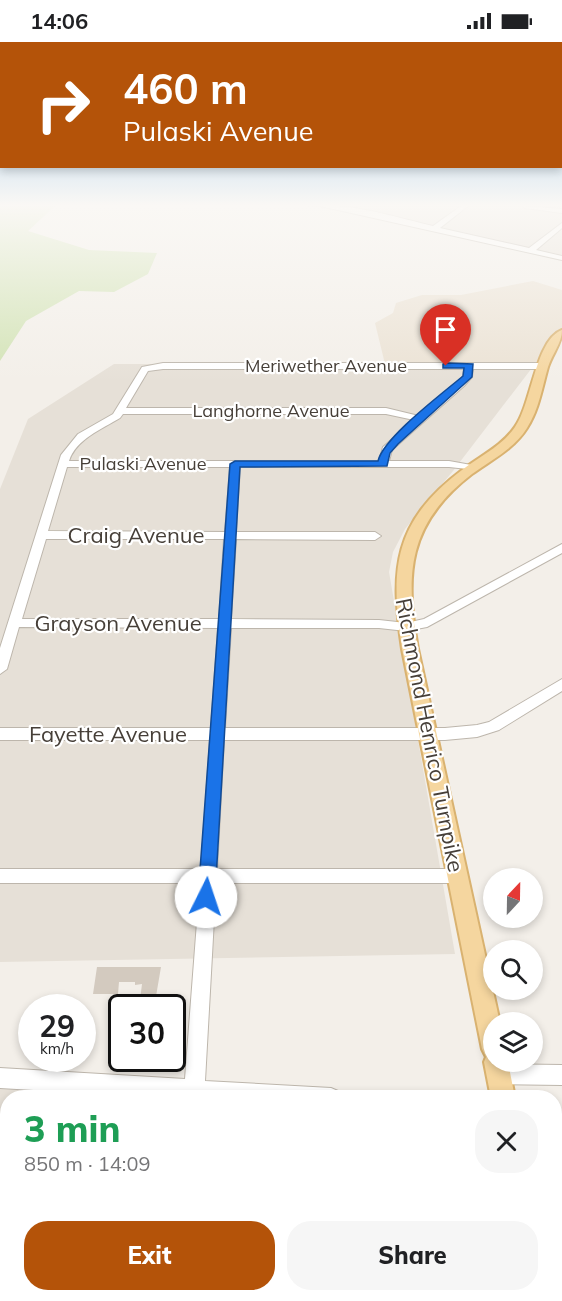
<!DOCTYPE html>
<html lang="en">
<head>
<meta charset="utf-8">
<style>
  :root { --surface:#fff; --page:#f6f6f6; --text:#202124; --muted:#757577; --accent:#b45309 }
  body { margin:0; font-family:Mulish,sans-serif; background:var(--page); color:var(--text); height:100vh; display:flex; flex-direction:column; font-size:22px; white-space:nowrap }
  * { box-sizing:border-box; margin:0 }
  p { font-size:20px; color:var(--muted) }
  .icon { flex:none; width:33px; height:33px; fill:none; stroke:currentColor; stroke-width:2; stroke-linecap:round; stroke-linejoin:round }
  .map { position:relative; flex:1; overflow:hidden }
  .drawer { position:absolute; left:0px; top:1048px; width:562px; height:212px; display:flex; flex-direction:column; background:var(--surface); border-radius:24px 24px 0 0; box-shadow:0 3px 9px #0003 }
  .drawer>* { flex:none }
  .hud { position:absolute; left:0px; top:0px; width:562px; height:126px; box-shadow:0 3px 9px #0003; background:#b45309; color:#fff; overflow:hidden }
  .needle { width:39px; rotate:22deg }
  .fabs { position:absolute; left:483px; top:826px; display:grid; gap:12px }
  .fabs a { display:grid; place-items:center; width:60px; height:60px; border-radius:50%; background:var(--surface); box-shadow:0 3px 9px #0003; font-size:30px }
  .speed { position:absolute; left:18px; top:952px; display:flex; gap:12px; font-size:30px; font-weight:700; text-align:center }
  .speed>* { display:grid; place-content:center; width:78px; height:78px; border-radius:50%; background:var(--surface); box-shadow:0 3px 9px #0003; line-height:1 }
  .speed small { font-size:15px; font-weight:400 }
  .speed .limit { border:3px solid #111; border-radius:9px; background:#fff; color:#111 }
  .pin { position:absolute; display:grid; place-items:center; width:51px; height:51px; color:#fff; margin:-62px -26px; border-radius:50% 50% 50% 0; rotate:-45deg; box-shadow:0 0 6px #0007 }
  .pin .icon { rotate:45deg }
  .me { position:absolute; width:66px; margin:-33px; rotate:4deg; stroke-linejoin:round; filter:drop-shadow(0 0 4px #0008) }
  .turn { display:flex; align-items:center; gap:21px; height:126px; padding:0 24px; font-size:27px }
  .turn .icon { width:78px; height:78px; stroke-width:2.5 }
  .turn b { display:block; font-size:42px; line-height:51px }
  .round { display:grid; place-items:center; flex:none; width:63px; height:63px; border-radius:24px; background:var(--page) }
  .headline { display:flex; align-items:center; justify-content:space-between; height:102px; padding:0 24px }
  h1 { font-size:36px; font-weight:800; line-height:45px; color:#1e9e55 }
  .action { display:flex; gap:12px; margin-top:auto; padding:12px 24px }
  .action a { flex:1; height:69px; border-radius:24px; background:var(--accent); color:#fff; font-size:24px; font-weight:800; line-height:69px; text-align:center }
  .action a+a { background:var(--page); color:var(--text) }
  .status { display:flex; justify-content:space-between; align-items:center; height:42px; padding:0 30px; background:var(--surface); direction:ltr }
  .status svg { height:16px; fill:currentColor }
  .map>svg:first-child { display:block }
  .residential { fill:#e6e0d7 }
  .education { fill:#ebe2d4 }
  .green { fill:#d2e3b5 }
  .building { fill:#d3cabf }
  .lines { fill:none; stroke-linecap:round; stroke-linejoin:round }
  .minor-casing { stroke:#bdb6ac; stroke-width:2 }
  .major-casing { stroke:#d9b270; stroke-width:4 }
  .minor { fill:#fff; fill-rule:evenodd }
  .major { fill:#f5d69f; fill-rule:evenodd }
  .route { fill:#1a73e8; stroke:#114b97; stroke-width:1.5 }
  .labels { text-anchor:middle; stroke-width:4.5; stroke-linejoin:round; paint-order:stroke }
  .far-street-label { font-size:18px; fill:#463f38; stroke:#fff }
  .street-label { font-size:22px; fill:#463f38; stroke:#fff }
</style>
</head>
<body>
<div class="status"><b>14:06</b><svg viewBox="0 0 49 12"><path d="M0 12V9h3v3zM5 12V6h3v6zM10 12V3h3v9zM15 12V0h3v12zM26 1h20v11H26zM47 4h2v5h-2z"/></svg></div>
<div class="map">
<svg width="562" height="1259" viewBox="0 0 562 1259">
  <rect width="100%" height="100%" fill="#f3efe9"/>
  <path class="residential" d="M 305,164 L 562,164 L 562,219 L 354,170 Z
    M 114,322 L 535,322 L 453,429 L 405,487 L 393,510 L 389,530 L 455,912 L 0,920 L 0,447 L 28,377 Z
    M 0,1042 L 160,1056 L 8,1056 L 8,1252 L 521,1252 L 522,1259 L 0,1259 Z"/>
  <path class="education" d="M 533,239 L 562,248 L 562,286 L 553,294 L 535,322 L 385,322 L 375,281 L 393,271 L 396,261 L 422,253 L 461,253 Z"/>
  <path class="green" d="M 0,164 L 55,164 L 28,189 L 89,208 L 157,211 L 148,232 L 114,250 L 79,249 L 26,279 L 0,319 Z"/>
  <path class="building" d="M 97,925 L 161,925 L 154,966 L 139,966 L 142,942 L 135,943 L 135,940 L 119,940 L 118,952 L 93,952 Z"/>
  <g class="lines">
    <defs>
      <path id="minor" d="M 320,164 C 355,162 399,176 433,184 L 461,164 L 468,164 L 440,186 L 529,206 L 562,181 L 562,186 L 536,208 L 562,214 L 562,218 Z
        M 522,164 L 562,167 L 562,171 L 525,166 Z
        M 163,321 L 542,321 L 546,324 L 542,327 L 473,327 L 472,335 L 464,344 L 392,408 L 389,419 L 449,419 L 477,424 L 477,428 L 449,425 L 240,425 L 236,490 L 375,490 L 381,494 L 375,498 L 236,497 L 231,577 L 379,578 L 406,581 L 424,577 L 562,502 L 562,511 L 427,585 L 406,589 L 379,586 L 231,586 L 225,686 L 445,686 L 477,683 L 489,680 L 562,637 L 562,649 L 499,688 L 477,695 L 445,698 L 224,698 L 217,827 L 457,827 L 463,829 L 465,834 L 463,839 L 457,841 L 216,841 L 205,1039 L 331,1046 L 338,1049 L 341,1056 L 168,1056 L 0,1046 L 0,1026 L 185,1037 L 200,841 L 0,841 L 0,827 L 201,827 L 210,698 L 0,698 L 0,686 L 211,686 L 218,586 L 19,585 L 7,627 L 0,632 L 0,606 L 61,413 L 78,392 L 113,372 L 142,325 ZM 163,327 L 464,327 L 463,334 L 458,340 L 419,374 L 386,366 L 126,366 L 148,329 ZM 123,372 L 386,372 L 414,378 L 383,405 L 379,419 L 69,419 C 76,397 102,387 120,376 ZM 67,425 L 230,425 L 225,490 L 48,489 ZM 46,497 L 224,497 L 219,577 L 22,577 Z
        M 499,1022 L 562,1023 L 562,1043 L 499,1042 L 492,1039 L 489,1032 L 492,1025 Z
        M 0,1148 L 8,1148 L 8,1170 L 0,1170 Z
        M 36,1252 L 58,1252 L 57,1259 L 35,1259 Z
        M 169,1252 L 191,1252 L 190,1259 L 168,1259 Z
        M 365,1252 L 387,1252 L 388,1259 L 366,1259 Z"/>
      <path id="major" d="M 562,288 C 562,301 552,312 548,325 C 542,346 539,367 527,386 C 514,407 491,418 472,432 C 407,482 405,532 418,607 L 500,981 L 494,981 L 494,1020 L 508,1020 L 515,1056 L 491,1056 L 484,1020 L 486,1015 L 482,1007 L 402,607 C 390,527 393,480 462,428 C 480,414 502,404 515,385 C 532,362 535,298 562,288 Z
        M 556,1242 L 561,1259 L 533,1259 L 532,1252 L 555,1252 Z"/>
    </defs>
    <use href="#minor" class="minor-casing"/>
    <use href="#major" class="major-casing"/>
    <use href="#minor" class="minor"/>
    <use href="#major" class="major"/>
  </g>
  <linearGradient id="sky" x2="0" y2="1"><stop stop-color="#8fc1e9"/><stop offset="0.48" stop-color="#faf8f5"/><stop offset="1" stop-color="#faf8f5" stop-opacity="0"/></linearGradient>
  <rect width="562" height="340" fill="url(#sky)"/>
  <path class="route" d="M 446,321 L 473,322 L 472,335 L 398,402 L 390,411 L 387,424 L 240,425 L 215,855 L 212,861 L 206,863 L 200,861 L 198,855 L 230,422 L 235,419 L 378,419 C 383,396 443,351 463,334 L 464,326 L 443,326 L 443,322 Z"/>
  <g class="labels">
    <g class="far-street-label">
      <text x="326" y="330">Meriwether Avenue</text>
      <text x="271" y="375">Langhorne Avenue</text>
      <text x="143" y="428">Pulaski Avenue</text>
    </g>
    <g class="street-label">
      <text x="136" y="501">Craig Avenue</text>
      <text x="118" y="589">Grayson Avenue</text>
      <text x="108" y="700">Fayette Avenue</text>
      <text transform="translate(430 693) rotate(79)" y="8">Richmond Henrico Turnpike</text>
    </g>
  </g>
</svg>
<div class="fabs">
<a><svg class="needle" viewBox="-14 -14 28 28"><path d="M0-13l5 13h-10z" fill="#e53935"/><path d="M0 13l5-13h-10z" fill="#757577"/></svg></a>
<a><svg class="icon" aria-label="search" viewBox="0 0 24 24"><circle cx="10" cy="10" r="6"/><path d="M15 15l6 6"/></svg></a>
<a><svg class="icon" aria-label="layers" viewBox="0 0 24 24"><path d="M12 4l9 5-9 5-9-5zM3 14l9 5 9-5"/></svg></a>
</div>
<div class="speed"><div>29<small>km/h</small></div><div class="limit">30</div></div>
<div class="pin" style="left:446px;top:324px;background:#d93025"><svg class="icon" aria-label="arrive" viewBox="0 0 24 24"><path d="M6 21V4h12l-3 4 3 4H6"/></svg></div>
<svg class="me" style="left:206px;top:855px" viewBox="-20 -20 40 40"><circle r="19" fill="#fff"/><path d="M0-13L10 11 0 6-10 11z" fill="#1a73e8"/></svg>
<div class="hud">
<div class="turn"><svg class="icon" aria-label="right" viewBox="0 0 24 24"><path d="M7 20v-9h11M14 6l5 5-5 5"/></svg><div><b>460 m</b>Pulaski Avenue</div></div>
</div>
<section class="drawer">
<div class="headline"><div><h1>3 min</h1><p>850 m · 14:09</p></div><a class="round"><svg class="icon" aria-label="close" viewBox="0 0 24 24"><path d="M6 6l12 12M18 6L6 18"/></svg></a></div>
<div class="action"><a>Exit</a><a>Share</a></div>
</section>
</div>
</body>
</html>
